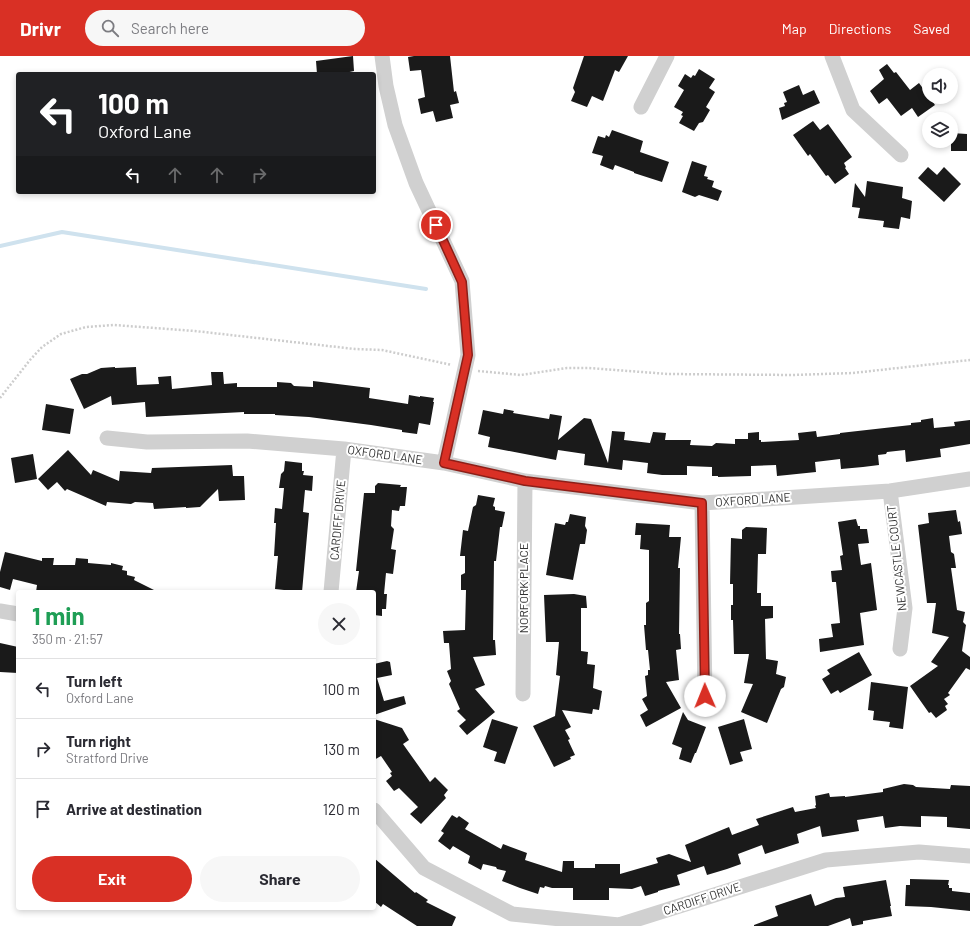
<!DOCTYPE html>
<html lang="en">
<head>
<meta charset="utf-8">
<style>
  :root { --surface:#fff; --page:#f7f7f7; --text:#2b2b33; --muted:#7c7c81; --line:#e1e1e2; --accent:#d93025 }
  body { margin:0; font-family:Barlow,sans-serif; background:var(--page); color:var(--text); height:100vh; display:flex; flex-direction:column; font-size:15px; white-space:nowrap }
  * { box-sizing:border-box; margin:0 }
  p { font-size:13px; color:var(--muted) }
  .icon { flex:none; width:22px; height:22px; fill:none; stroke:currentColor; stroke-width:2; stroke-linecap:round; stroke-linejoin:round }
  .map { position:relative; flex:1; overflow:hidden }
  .details { position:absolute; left:16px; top:534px; width:360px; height:320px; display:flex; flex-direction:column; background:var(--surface); border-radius:4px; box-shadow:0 2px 6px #0003 }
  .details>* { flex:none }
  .banner { position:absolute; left:16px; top:16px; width:360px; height:122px; border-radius:4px; box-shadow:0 2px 6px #0003; background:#202124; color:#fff; overflow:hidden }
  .buttons { position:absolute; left:922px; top:12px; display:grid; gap:8px }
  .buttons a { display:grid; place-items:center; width:36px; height:36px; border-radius:50%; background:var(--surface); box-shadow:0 2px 6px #0003; font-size:20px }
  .pin { position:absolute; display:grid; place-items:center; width:34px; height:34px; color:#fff; margin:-17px; border:2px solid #fff; border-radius:50%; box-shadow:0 1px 4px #0007 }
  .me { position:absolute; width:44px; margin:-22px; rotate:359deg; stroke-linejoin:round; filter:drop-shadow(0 0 3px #0008) }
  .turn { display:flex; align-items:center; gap:14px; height:84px; padding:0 16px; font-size:18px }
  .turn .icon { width:52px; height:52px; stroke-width:2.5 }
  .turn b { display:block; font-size:28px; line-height:34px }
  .lanes { display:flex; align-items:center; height:38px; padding:0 16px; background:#0003; justify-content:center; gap:20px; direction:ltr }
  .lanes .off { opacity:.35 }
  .round { display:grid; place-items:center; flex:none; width:42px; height:42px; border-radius:21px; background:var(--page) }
  .summary { display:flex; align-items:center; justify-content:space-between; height:68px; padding:0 16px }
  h1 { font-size:24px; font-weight:700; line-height:30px; color:#1e9e55 }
  .button { display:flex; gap:8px; margin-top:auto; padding:8px 16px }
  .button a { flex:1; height:46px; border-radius:24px; background:var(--accent); color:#fff; font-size:16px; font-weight:700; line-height:46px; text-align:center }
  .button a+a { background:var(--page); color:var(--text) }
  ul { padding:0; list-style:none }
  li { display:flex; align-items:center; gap:12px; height:60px; padding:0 16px; border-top:1px solid var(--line) }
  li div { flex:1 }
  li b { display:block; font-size:15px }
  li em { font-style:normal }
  header { display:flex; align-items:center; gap:24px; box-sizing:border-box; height:56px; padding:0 20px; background:var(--accent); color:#fff }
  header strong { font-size:19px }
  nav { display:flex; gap:22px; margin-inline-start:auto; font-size:14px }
  .search { width:280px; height:36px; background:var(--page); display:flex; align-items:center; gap:10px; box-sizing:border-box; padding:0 14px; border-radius:22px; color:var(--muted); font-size:15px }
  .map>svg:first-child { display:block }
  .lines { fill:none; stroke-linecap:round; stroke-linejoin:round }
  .stream { stroke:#cfe2ee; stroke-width:4 }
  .building { fill:#1a1a1a }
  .path { stroke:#cdcdcd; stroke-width:2.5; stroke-dasharray:2 2; stroke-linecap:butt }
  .minor { stroke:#d0d0d0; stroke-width:15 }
  .route-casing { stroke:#8d1f18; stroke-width:10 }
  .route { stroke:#d93025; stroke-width:7 }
  .labels { text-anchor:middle; stroke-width:4; stroke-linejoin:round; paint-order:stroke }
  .street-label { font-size:12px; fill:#333; stroke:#fff }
</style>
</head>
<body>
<header>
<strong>Drivr</strong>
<div class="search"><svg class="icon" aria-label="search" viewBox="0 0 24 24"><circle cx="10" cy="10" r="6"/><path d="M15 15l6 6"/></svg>Search here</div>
<nav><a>Map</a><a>Directions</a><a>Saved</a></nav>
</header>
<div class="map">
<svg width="970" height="870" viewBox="0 0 970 870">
  <rect width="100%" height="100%" fill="#fff"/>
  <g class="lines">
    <path class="stream" d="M 0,190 L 62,176 L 426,233"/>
  </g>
  <path class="building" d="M 353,0 L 354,15 L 345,17 L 345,18 L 317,18 L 316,5 Z
    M 414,0 L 450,0 L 454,36 L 456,35 L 459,47 L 450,49 L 453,62 L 436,66 L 433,55 L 421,58 L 418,43 L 425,41 L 421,14 L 410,15 L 408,1 Z
    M 584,0 L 628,0 L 619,16 L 615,14 L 603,45 L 592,40 L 587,51 L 571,45 L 575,36 L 573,32 Z
    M 887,8 L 894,17 L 896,16 L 910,34 L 919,27 L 935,49 L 918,61 L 912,52 L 901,60 L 887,42 L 879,48 L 870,35 L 884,23 L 879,14 Z
    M 699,13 L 715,23 L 709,32 L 715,36 L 706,51 L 710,54 L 703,66 L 699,67 L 694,75 L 679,67 L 683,60 L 681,59 L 683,56 L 674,51 L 684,34 L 678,30 L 685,18 L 691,22 L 693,19 L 695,20 Z
    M 799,29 L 803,39 L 814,34 L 820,47 L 782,64 L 779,52 L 785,50 L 784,47 L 787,46 L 783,36 Z
    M 813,65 L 820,74 L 828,68 L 852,101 L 844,107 L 846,111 L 845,112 L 849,118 L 835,128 L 828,119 L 826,120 L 810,98 L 808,100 L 793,79 Z
    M 612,74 L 643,85 L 640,96 L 669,106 L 662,126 L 634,117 L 634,116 L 615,109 L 613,114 L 600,109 L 603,100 L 592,97 L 598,80 L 605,82 L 606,79 L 609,81 Z
    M 951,77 L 967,78 L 967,95 L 951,95 Z
    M 692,105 L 707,110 L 704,120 L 708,121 L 707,123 L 714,125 L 712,131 L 722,135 L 718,145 L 699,139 L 695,141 L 682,136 Z
    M 928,111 L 937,119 L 944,111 L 961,128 L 944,146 L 918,122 Z
    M 867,125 L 903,131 L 902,142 L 912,145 L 910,163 L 901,161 L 899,173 L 883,171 L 884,165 L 858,162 L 860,152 L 852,151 L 855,127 L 865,141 Z
    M 115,311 L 115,312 L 136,311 L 137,329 L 159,328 L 158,321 L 171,320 L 172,333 L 212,329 L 211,316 L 223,316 L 224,328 L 237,327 L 237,331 L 277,331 L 277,326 L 291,327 L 294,330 L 313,331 L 313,325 L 370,332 L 369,342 L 408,348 L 409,339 L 420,341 L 420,340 L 434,342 L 433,346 L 434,346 L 430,369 L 419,367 L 417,378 L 402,376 L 402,374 L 371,369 L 309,361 L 275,359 L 275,358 L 244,358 L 244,356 L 146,361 L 145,346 L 112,349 L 111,340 L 84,353 L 70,323 L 82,318 L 87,318 L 101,312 Z
    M 46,348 L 74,353 L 70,378 L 42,374 Z
    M 504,353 L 514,355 L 513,357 L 549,363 L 550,358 L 562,360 L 558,384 L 584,362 L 591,363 L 608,407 L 612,375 L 625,376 L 624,384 L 650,387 L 653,376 L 666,377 L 665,384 L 691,384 L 690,389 L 712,390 L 716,387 L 735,388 L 735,383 L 748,383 L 748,377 L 759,376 L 759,384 L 761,384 L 761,386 L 799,384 L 798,377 L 816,375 L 817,381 L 840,378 L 840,377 L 911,369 L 911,367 L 921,366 L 921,364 L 933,362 L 934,372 L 955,370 L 954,366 L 970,364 L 970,388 L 940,393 L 941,401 L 906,406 L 905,394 L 887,396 L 886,398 L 878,399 L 879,409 L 863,411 L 841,413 L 840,403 L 815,406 L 816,416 L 787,419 L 777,420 L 776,409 L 751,410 L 751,420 L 718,421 L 718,420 L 712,420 L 712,411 L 687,410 L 687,419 L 662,419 L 647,417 L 648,407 L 623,404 L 622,414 L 584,409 L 585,398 L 558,394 L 556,404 L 488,391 L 490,381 L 478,378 L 483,354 L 503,358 Z
    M 68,394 L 91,419 L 93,414 L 119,425 L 120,415 L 151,417 L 152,412 L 232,409 L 233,420 L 244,420 L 245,444 L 219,445 L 218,433 L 200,451 L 186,452 L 186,451 L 154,453 L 153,447 L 135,446 L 131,448 L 107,446 L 106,450 L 67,433 L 65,435 L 57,426 L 48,434 L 38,423 Z
    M 33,398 L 37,423 L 15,427 L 11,402 Z
    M 285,405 L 302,407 L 302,415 L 304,415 L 303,419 L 313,420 L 312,435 L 305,434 L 303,456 L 309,457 L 302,536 L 275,533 L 278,500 L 274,500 L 276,467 L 274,467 L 275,452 L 282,453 L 284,432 L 279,432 L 281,418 L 284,415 Z
    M 378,427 L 401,429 L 400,431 L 407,431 L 405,450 L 400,450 L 399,455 L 392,454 L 391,470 L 394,473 L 391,493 L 396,494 L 393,518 L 386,517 L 384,538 L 387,538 L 386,553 L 382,553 L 382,560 L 374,559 L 374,536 L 356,536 L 359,515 L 356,515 L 364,437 L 375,437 L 375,430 Z
    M 478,439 L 495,442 L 493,450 L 495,451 L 495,454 L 505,456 L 502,471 L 500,471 L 496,505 L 494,505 L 493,584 L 495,584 L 496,599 L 473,601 L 485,629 L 475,633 L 495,656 L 467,679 L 459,670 L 466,664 L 457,655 L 460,653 L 449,628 L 451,625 L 447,615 L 451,613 L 449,587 L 444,587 L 443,575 L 465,574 L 466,534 L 461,534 L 461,519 L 465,517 L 465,500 L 460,500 L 463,474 L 468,475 L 473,451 L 476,449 Z
    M 956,454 L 958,466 L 960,465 L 962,478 L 949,480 L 951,496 L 954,498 L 956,512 L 951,512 L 957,554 L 965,556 L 963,566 L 966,569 L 962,595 L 970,601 L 970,614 L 966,612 L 948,637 L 950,639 L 944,643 L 948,648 L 945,650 L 947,654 L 936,662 L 931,656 L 929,657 L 910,630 L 938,610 L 931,606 L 949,581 L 932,577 L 936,547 L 927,547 L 918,469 L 929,467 L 928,457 Z
    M 570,458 L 586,461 L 585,470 L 587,474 L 585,488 L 580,488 L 573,524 L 546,519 L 555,467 L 565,469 L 566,466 L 568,466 Z
    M 856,463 L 858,470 L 860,470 L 860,473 L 867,473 L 869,487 L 858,488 L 861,509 L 871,507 L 877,554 L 860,557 L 864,589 L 820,596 L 819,583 L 833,581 L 831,568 L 840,567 L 836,526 L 832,526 L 831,515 L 842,514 L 840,500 L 843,499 L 838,466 Z
    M 636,467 L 670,469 L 669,481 L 681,481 L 678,512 L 680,512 L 679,578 L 680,578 L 681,593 L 676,594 L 679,624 L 666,626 L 681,652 L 646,671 L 640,659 L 648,654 L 642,643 L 647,640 L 645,620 L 648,619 L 648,614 L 650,614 L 648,594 L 646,594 L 644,569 L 646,569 L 646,547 L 649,545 L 649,494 L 640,493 L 641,479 L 635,479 Z
    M 746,471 L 767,472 L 766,498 L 758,498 L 757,537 L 761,537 L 761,550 L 773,550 L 773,562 L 765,563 L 766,603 L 778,605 L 776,618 L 786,621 L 784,631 L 781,633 L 767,667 L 741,656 L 753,628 L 744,627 L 749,598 L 734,598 L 733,564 L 731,564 L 731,549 L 733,549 L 733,528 L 730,528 L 731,482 L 742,483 L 742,474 Z
    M 5,496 L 42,505 L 42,502 L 54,502 L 53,509 L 75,509 L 76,502 L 88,503 L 88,507 L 111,509 L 111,507 L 123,510 L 122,514 L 127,515 L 127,519 L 135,521 L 134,524 L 158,536 L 36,536 L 37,529 L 13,523 L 10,534 L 0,531 L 0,516 Z
    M 574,538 L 586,540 L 587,552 L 581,552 L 581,595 L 588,596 L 587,608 L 595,609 L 593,632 L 602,635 L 599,654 L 593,653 L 592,658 L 562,654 L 571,671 L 565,674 L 570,683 L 568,684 L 575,699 L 570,701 L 571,703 L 554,711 L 533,670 L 555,660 L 560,620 L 556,619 L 559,586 L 546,586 L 544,539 Z
    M 0,587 L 18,591 L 18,617 L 0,616 Z
    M 859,596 L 872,619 L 840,637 L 838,634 L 831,638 L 822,623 L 830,618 L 827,614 Z
    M 387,605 L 390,606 L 392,619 L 377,622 L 384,645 L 404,640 L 406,648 L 374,659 L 374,608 Z
    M 871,626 L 908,631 L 903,673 L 889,671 L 890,666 L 873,664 L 874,655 L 868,654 Z
    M 683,656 L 688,664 L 706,671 L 696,697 L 695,697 L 691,707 L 679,703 L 682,692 L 672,688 Z
    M 374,663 L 402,672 L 409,684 L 403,688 L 430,726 L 435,721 L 448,734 L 444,739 L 446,742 L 421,768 L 410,758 L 418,751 L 399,732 L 394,735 L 386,725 L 392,720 L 390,717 L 392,716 L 381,700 L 374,704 Z
    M 492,663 L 518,671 L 505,708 L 494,705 L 497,696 L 483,691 Z
    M 744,663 L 752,693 L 740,696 L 743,705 L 730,709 L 718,671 Z
    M 904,728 L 913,729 L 916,731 L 950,733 L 951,729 L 970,730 L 970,773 L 947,771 L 947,761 L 921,760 L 921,771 L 900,770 L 885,772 L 883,760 L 857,764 L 859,775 L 853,776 L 822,781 L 820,770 L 797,778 L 799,787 L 765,798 L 762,789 L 738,798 L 741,808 L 727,813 L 707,819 L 704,810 L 677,819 L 680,829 L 658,835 L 658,836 L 645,840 L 641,830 L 632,833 L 609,832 L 609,844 L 573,844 L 573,832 L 552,832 L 545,830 L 544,832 L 540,831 L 538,838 L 520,832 L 502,825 L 506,815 L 497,813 L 496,811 L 483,808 L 481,814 L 468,807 L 470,800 L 453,790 L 450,794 L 438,785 L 444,777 L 441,775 L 452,759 L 457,762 L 459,760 L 469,767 L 465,773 L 501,793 L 503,788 L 527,797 L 525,804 L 562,816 L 563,805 L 574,805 L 574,812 L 595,812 L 595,808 L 620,808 L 620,818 L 658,807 L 656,802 L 669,798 L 691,806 L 685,789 L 729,771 L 732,779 L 759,769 L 756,763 L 793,751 L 795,756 L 816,752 L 815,750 L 816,749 L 815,740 L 829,737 L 830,741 L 845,740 L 845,741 L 883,736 L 883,733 Z
    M 374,802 L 415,837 L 416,836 L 428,844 L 426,846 L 456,861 L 452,870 L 417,870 L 383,848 L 381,851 L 374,845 Z
    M 910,823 L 949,824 L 948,829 L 949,829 L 949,832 L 952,832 L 952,835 L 970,837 L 970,855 L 931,851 L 905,850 L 906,829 L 910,829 Z
    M 886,824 L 891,850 L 890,850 L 892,860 L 863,865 L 863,868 L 853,870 L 852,870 L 850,862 L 828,870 L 754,870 L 754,869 L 778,860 L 775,850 L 811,838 L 815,850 L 836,842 L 845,841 L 843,831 Z"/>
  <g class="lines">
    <path class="path" d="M 478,315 L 521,319 L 567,312 L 589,312 L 668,318 L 793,319 L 853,317 L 970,304
      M 0,342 L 30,304 L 42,291 L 61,278 L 86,271 L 114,269 L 195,275 L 355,293 L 382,294 L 452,309"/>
    <path class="minor" d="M 382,0 L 386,30 L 395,69 L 416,127 L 462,225 L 468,299 L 444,407
      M 832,0 L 853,54 L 901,99
      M 641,51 L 667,0
      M 107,382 L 147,386 L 247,385 L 344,393 L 444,407 L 525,425 L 702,447 L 890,435 L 970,423
      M 890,435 L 905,552 L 900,593
      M 702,447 L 705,640
      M 331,536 L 344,393
      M 0,555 L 18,558
      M 523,638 L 525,425
      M 374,754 L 424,812 L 512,858 L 619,869 L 826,804 L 919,796 L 970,800"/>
  </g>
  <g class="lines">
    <defs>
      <path id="route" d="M 436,169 L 462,226 L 468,299 L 444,407 L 525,425 L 702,447 L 705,640"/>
    </defs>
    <use href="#route" class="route-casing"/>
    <use href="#route" class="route"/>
  </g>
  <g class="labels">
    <g class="street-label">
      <text transform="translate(385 399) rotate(8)" y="4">OXFORD LANE</text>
      <text transform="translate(753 444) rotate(-4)" y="4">OXFORD LANE</text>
      <text transform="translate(338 464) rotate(-85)" y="4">CARDIFF DRIVE</text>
      <text transform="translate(897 502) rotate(-96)" y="4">NEWCASTLE COURT</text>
      <text transform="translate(524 532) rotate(-90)" y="4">NORFORK PLACE</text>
      <text transform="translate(702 843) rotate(-18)" y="4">CARDIFF DRIVE</text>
    </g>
  </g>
</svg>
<div class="buttons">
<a><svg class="icon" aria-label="sound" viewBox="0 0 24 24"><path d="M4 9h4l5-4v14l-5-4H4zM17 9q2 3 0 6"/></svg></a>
<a><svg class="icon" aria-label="layers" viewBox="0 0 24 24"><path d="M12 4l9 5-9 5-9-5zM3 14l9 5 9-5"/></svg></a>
</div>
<div class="pin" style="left:436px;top:169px;background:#d93025"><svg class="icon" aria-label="arrive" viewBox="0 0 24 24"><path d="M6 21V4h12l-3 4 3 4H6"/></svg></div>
<svg class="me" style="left:705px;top:640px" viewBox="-20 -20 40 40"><circle r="19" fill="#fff"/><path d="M0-13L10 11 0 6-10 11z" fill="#d93025"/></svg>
<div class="banner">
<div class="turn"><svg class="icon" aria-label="left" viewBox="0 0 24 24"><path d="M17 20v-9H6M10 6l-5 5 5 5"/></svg><div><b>100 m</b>Oxford Lane</div></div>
<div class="lanes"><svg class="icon" aria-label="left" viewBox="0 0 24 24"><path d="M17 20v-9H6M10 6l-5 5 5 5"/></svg><svg class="icon off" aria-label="ahead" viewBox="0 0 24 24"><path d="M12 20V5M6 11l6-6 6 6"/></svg><svg class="icon off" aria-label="ahead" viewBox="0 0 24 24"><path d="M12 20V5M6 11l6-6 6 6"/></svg><svg class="icon off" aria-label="right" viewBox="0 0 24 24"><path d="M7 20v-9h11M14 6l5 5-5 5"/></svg></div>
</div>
<section class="details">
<div class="summary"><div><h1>1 min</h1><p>350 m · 21:57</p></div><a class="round"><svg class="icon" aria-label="close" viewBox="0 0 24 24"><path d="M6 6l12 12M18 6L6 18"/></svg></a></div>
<ul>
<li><svg class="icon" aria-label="left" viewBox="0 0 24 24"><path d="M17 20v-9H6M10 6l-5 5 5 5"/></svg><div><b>Turn left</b><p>Oxford Lane</p></div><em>100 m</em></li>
<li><svg class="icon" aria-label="right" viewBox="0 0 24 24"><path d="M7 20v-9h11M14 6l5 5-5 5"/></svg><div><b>Turn right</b><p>Stratford Drive</p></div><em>130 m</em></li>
<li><svg class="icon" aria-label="arrive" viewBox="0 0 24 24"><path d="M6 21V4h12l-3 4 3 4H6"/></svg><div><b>Arrive at destination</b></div><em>120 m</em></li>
</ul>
<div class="button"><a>Exit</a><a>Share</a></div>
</section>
</div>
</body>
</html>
